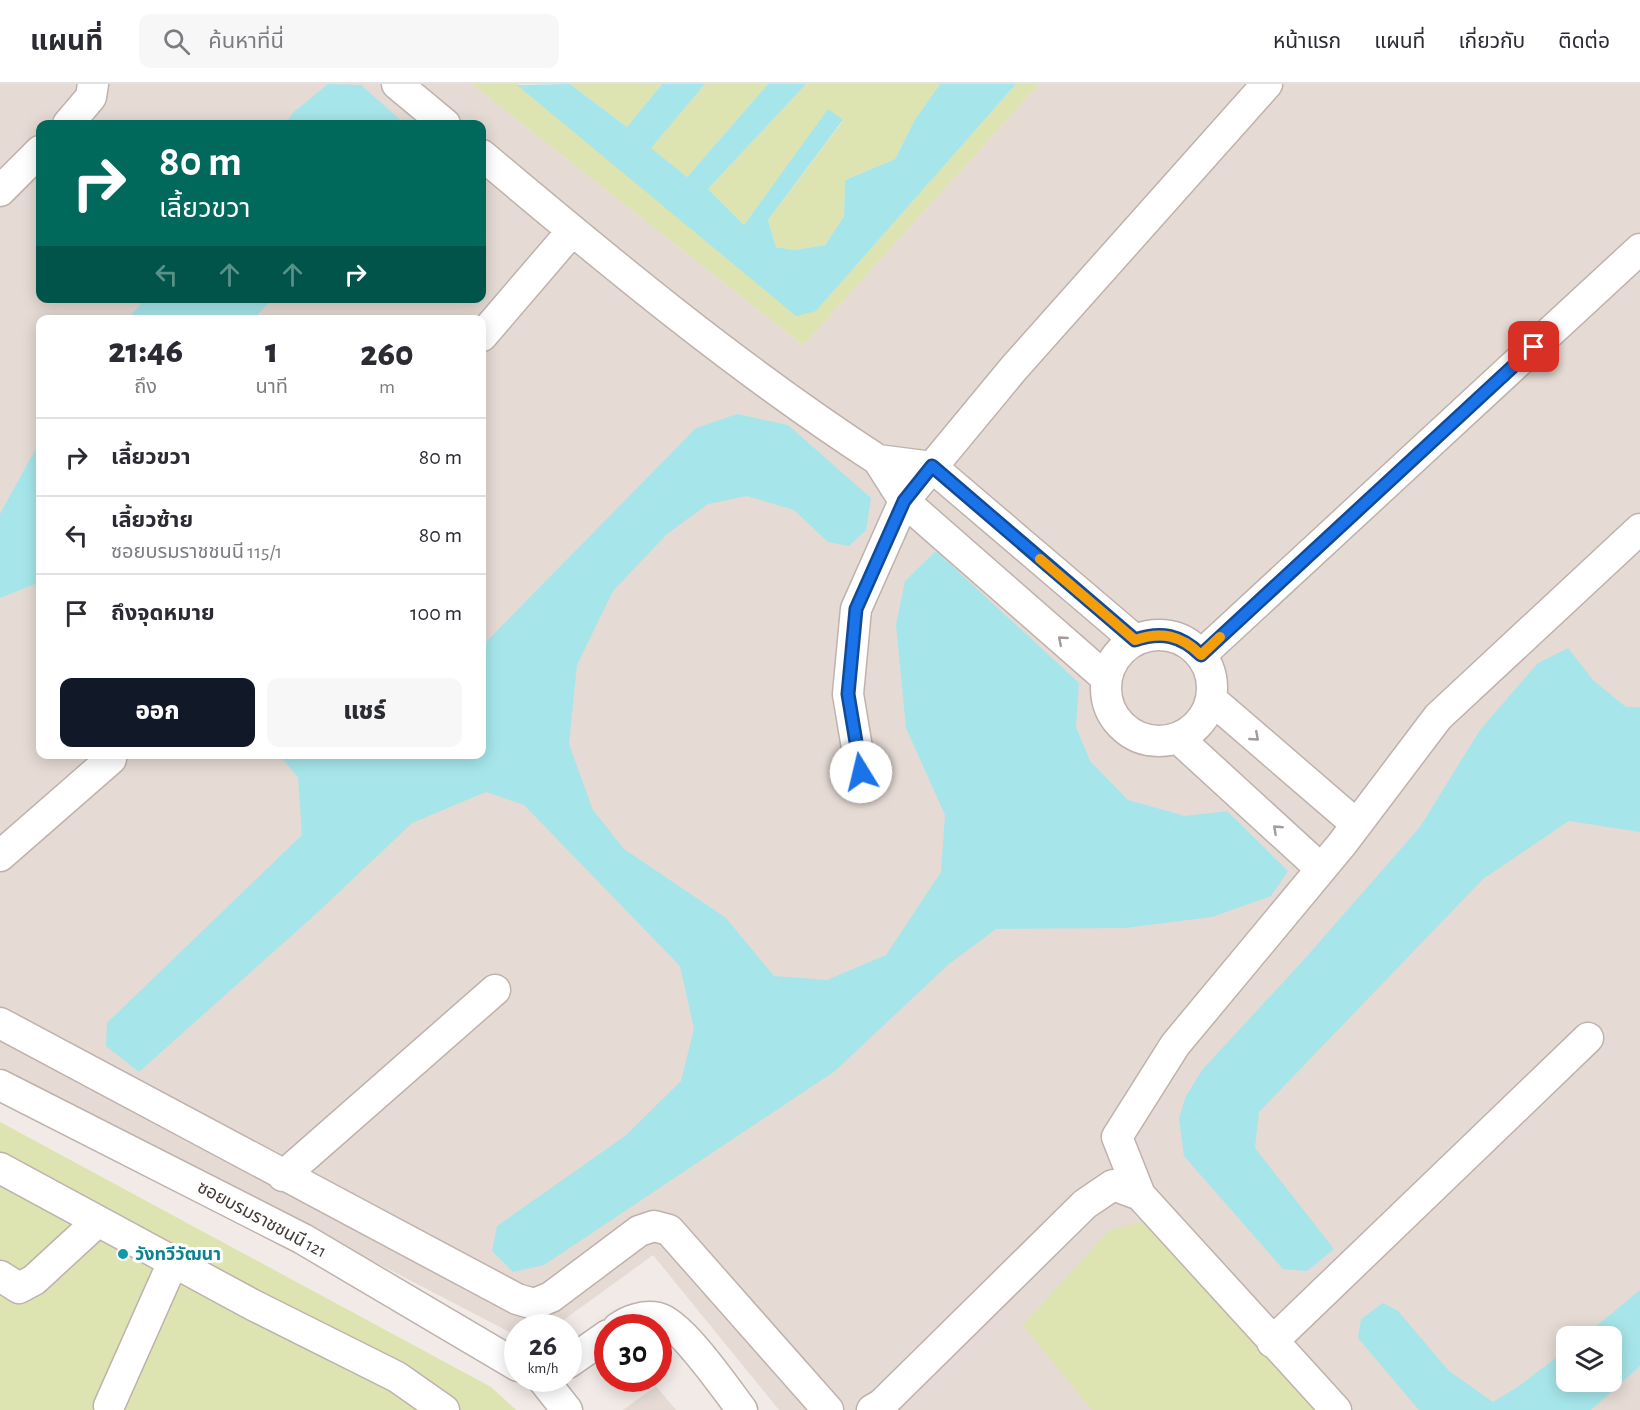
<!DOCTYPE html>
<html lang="th">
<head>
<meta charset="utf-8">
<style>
  :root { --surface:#fff; --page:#f7f7f7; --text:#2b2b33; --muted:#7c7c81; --line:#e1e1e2; --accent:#111827 }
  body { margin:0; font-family:"Alegreya Sans","Noto Sans Thai",sans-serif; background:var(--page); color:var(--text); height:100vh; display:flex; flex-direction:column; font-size:22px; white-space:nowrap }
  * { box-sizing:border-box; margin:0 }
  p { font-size:20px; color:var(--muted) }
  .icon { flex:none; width:33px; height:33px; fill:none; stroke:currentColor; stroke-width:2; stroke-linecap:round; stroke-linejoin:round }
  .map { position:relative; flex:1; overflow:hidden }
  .panel { position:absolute; left:36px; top:231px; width:450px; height:444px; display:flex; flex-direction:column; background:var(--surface); border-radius:12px; box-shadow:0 3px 15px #0003 }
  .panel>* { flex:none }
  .guide { position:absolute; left:36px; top:36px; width:450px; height:183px; border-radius:12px; box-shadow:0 3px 15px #0003; background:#00695c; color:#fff; overflow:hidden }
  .fabs { position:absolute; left:1556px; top:1242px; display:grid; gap:12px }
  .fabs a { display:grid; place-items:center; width:66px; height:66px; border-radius:12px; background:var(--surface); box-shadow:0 3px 15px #0003; font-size:30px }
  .speed { position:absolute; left:504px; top:1230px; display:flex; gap:12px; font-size:30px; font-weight:700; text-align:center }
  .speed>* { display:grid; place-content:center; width:78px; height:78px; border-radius:50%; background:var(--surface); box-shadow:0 3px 15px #0003; line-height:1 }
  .speed small { font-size:15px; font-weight:400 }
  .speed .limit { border:9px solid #d22; background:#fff; color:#111 }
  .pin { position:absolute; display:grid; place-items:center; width:51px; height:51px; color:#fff; margin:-26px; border-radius:12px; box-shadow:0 3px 9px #0006 }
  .me { position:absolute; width:66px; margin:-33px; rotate:351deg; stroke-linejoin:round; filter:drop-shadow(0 0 4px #0008) }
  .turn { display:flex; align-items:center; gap:21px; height:126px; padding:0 24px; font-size:27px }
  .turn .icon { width:78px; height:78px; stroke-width:2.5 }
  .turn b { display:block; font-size:42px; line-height:51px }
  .lanes { display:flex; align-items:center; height:57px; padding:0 24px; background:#0003; justify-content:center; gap:30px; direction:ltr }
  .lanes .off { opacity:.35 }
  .eta { display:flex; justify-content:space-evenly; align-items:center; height:102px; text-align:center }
  .eta b { font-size:36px; font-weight:800; line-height:42px }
  .cta { display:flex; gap:12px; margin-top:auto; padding:12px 24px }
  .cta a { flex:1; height:69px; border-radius:12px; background:var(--accent); color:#fff; font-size:24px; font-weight:800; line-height:69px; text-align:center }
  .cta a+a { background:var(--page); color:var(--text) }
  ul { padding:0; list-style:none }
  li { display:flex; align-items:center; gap:18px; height:78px; padding:0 24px; border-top:2px solid var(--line) }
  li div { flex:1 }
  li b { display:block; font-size:22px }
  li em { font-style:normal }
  header { display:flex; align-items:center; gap:36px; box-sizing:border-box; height:84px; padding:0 30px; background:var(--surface); border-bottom:2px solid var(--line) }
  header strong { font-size:28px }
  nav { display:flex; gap:33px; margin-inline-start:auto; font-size:21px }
  .search { width:420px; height:54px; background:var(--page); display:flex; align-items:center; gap:15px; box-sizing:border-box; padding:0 21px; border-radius:12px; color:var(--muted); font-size:22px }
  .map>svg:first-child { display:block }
  .residential { fill:#e5dad4; fill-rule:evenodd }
  .green { fill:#dde3b1 }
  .water { fill:#a6e6ea }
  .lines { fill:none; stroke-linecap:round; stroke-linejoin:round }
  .minor-casing { stroke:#bfb2ac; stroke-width:33 }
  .minor { stroke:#fff; stroke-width:30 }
  .oneway { stroke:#a19c9a }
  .route-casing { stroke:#114b97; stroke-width:15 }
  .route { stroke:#1a73e8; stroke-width:10 }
  .slow { stroke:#f59e0b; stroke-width:10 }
  .culture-dot { fill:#0f9aa8; stroke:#fff; stroke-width:2 }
  .labels { text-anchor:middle; stroke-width:6; stroke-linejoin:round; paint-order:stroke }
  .street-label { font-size:18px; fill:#433936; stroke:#fff }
  .culture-label { font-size:18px; font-weight:bold; fill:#0d838f; stroke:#fff; text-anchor:start }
</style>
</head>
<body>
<header>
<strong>แผนที่</strong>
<div class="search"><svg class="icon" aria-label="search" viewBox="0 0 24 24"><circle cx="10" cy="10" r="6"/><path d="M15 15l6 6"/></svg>ค้นหาที่นี่</div>
<nav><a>หน้าแรก</a><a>แผนที่</a><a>เกี่ยวกับ</a><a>ติดต่อ</a></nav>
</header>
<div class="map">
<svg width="1640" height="1326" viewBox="0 0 1640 1326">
  <rect width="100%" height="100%" fill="#f1eae6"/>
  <path class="residential" d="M 0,0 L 472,0 L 803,261 L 1039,0 L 1640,0 L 1640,1326 L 779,1326 L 653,1171 L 554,1243 L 518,1244 L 517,1252 L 0,983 ZM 40,40 L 482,40 L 482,214 L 40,214 ZM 40,236 L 482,236 L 482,670 L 40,670 ZM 1566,1252 L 1611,1252 L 1611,1298 L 1566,1298 Z
    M 656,1302 L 676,1326 L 623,1326 Z"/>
  <path class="green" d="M 472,0 L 518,0 L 816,227 L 1016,0 L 1039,0 L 803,261 Z
    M 570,0 L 662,0 L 627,43 Z
    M 705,0 L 768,0 L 687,93 L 650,64 Z
    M 806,0 L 940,0 L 914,37 L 895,75 L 845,96 L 844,132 L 825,161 L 794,166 L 776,163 L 768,136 L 843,37 L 828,26 L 744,141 L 708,105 Z
    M 0,1038 L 491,1303 L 516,1326 L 0,1326 Z
    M 1142,1138 L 1315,1326 L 1092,1326 L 1023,1241 L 1109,1146 Z"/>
  <path class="water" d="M 328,0 L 361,1 L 405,40 L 285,40 L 294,28 Z
    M 570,0 L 627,43 L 662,0 L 705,0 L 651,64 L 687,93 L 768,0 L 806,0 L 708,105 L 744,141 L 828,25 L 843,36 L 768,136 L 776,163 L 794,166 L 825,161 L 844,132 L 845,96 L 895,75 L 914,37 L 940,0 L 1016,0 L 816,227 L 796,232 L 517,1 Z
    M 145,215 L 145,214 L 272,215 L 254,235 L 128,235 Z
    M 737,330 L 788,341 L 871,414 L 866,446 L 849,462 L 828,458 L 794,426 L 747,412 L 708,420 L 667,450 L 613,507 L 577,581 L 569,660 L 593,726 L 624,765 L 726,834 L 774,892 L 827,896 L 886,871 L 941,788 L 945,731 L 906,644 L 896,541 L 905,497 L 936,467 L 1079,599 L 1076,643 L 1090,677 L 1128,716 L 1185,732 L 1227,727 L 1288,787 L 1271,812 L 1212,833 L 1125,844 L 996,845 L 949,880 L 835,987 L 544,1181 L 513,1188 L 492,1167 L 497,1142 L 625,1052 L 681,997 L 694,945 L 680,882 L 524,721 L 486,708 L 412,739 L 317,829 L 139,988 L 106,962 L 107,939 L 302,751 L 298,693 L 279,671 L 482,670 L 482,562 L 696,344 Z
    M 40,357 L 40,498 L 0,514 L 0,430 Z
    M 1568,564 L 1593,596 L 1626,623 L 1640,623 L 1640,748 L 1569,737 L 1483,795 L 1259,1028 L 1255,1064 L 1334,1165 L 1307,1187 L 1283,1185 L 1184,1072 L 1179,1035 L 1185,1014 L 1202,986 L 1301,879 L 1420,743 L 1480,646 L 1538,579 Z
    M 1640,1206 L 1640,1282 L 1591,1326 L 1419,1326 L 1358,1254 L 1361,1235 L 1383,1219 L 1398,1227 L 1449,1287 L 1493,1318 L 1519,1302 L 1566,1266 L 1566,1298 L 1611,1298 L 1611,1252 L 1584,1252 Z"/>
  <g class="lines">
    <defs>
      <path id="minor" d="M 397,0 L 445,40
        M 68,40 L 91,13 L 93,0
        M 482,71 C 609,178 738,285 878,376
        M 0,107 L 40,67
        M 482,252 L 572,147
        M1106 604a53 53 0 1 1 106 0a53 53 0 1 1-106 0Z
        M 1201,571 L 1640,165
        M 1106,594 L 904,417 L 878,376 L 932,383 L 1135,556
        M 1211,615 L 1356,740
        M 1178,654 L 1320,784
        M 861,688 L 848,610 L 856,525 L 904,417 L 1014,284 L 1267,0
        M 0,772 L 111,675
        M 0,939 L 517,1215 L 534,1220 L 551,1213 L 639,1147 L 654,1142 L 669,1146 L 828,1326
        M 0,1001 L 303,1155 L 518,1282
        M 0,1084 L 253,1221 L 397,1293 L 444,1326
        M 283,1092 L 495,906
        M 1140,1111 L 1117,1053 L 1175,961 L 1342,760 L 1438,633 L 1640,445
        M 0,1192 L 19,1204 L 34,1196 L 97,1138
        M 618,1244 C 629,1236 644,1231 658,1234 C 681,1239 726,1305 742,1326
        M 1272,1258 L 1588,954
        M 568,1279 L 608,1251
        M 544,1297 L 567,1326
        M 109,1322 L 173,1178
        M 872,1326 L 882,1320 L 1085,1120 L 1113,1101 L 1140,1111 L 1336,1326"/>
    </defs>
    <use href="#minor" class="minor-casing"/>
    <use href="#minor" class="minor"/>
  </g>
  <defs><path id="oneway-chevron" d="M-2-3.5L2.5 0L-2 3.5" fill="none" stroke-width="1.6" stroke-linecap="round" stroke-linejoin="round" transform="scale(1.5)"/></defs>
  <g class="oneway">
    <use href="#oneway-chevron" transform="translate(1062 556) rotate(-139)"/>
    <use href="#oneway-chevron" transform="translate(1255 653) rotate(41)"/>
    <use href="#oneway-chevron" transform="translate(1277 745) rotate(-137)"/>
  </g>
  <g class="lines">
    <defs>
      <path id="route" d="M 861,688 L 848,610 L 856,525 L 904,417 L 932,382 L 1135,556 C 1161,547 1181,551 1201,571 L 1534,263"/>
    </defs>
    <use href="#route" class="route-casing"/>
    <use href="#route" class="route"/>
    <path class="slow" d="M 1040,475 L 1135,556 C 1161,547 1181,551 1201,571 L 1220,553"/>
  </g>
  <circle class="culture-dot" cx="123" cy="1170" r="6"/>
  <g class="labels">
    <g class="street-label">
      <text transform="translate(262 1135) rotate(28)" y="6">ซอยบรมราชชนนี 121</text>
    </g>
    <g class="culture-label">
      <text x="135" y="1176">วังทวีวัฒนา</text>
    </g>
  </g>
</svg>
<div class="fabs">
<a><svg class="icon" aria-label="layers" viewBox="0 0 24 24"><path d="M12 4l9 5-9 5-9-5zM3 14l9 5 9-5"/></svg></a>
</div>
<div class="speed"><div>26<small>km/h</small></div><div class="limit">30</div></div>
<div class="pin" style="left:1534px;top:263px;background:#d93025"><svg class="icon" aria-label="arrive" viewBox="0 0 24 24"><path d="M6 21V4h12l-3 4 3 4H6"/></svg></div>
<svg class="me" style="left:861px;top:688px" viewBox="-20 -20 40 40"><circle r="19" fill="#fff"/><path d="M0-13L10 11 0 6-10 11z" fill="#1a73e8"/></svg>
<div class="guide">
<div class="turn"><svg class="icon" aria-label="right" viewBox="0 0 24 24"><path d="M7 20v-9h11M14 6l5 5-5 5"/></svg><div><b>80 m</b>เลี้ยวขวา</div></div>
<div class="lanes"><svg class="icon off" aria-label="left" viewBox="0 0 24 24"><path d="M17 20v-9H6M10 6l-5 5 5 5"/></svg><svg class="icon off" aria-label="ahead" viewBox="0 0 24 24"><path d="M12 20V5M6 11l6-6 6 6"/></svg><svg class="icon off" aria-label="ahead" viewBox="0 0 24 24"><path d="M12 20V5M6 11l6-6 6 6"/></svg><svg class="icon" aria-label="right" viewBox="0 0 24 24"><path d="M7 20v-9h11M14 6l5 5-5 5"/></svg></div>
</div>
<section class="panel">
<div class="eta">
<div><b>21:46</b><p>ถึง</p></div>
<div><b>1</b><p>นาที</p></div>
<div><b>260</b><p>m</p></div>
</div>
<ul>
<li><svg class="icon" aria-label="right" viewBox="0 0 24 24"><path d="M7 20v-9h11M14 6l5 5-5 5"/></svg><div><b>เลี้ยวขวา</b></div><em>80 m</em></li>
<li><svg class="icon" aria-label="left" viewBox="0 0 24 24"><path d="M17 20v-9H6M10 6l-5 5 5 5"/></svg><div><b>เลี้ยวซ้าย</b><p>ซอยบรมราชชนนี 115/1</p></div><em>80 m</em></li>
<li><svg class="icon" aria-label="arrive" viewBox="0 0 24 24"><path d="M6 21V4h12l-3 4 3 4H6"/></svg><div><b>ถึงจุดหมาย</b></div><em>100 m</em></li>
</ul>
<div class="cta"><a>ออก</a><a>แชร์</a></div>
</section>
</div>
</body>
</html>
